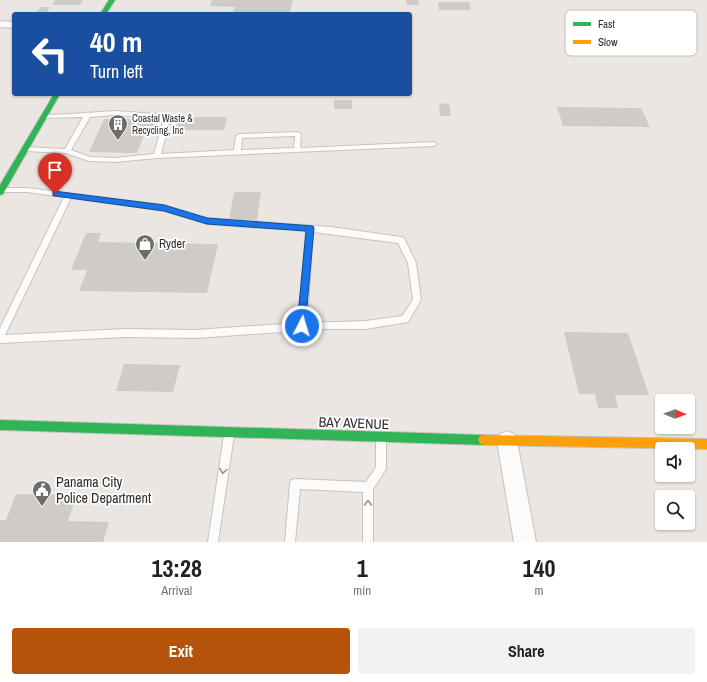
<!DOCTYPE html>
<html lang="en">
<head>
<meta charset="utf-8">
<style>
  :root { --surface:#fff; --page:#f2f2f2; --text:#222; --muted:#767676; --accent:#b45309 }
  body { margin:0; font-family:"Archivo Narrow",sans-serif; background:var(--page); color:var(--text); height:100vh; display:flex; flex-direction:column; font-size:15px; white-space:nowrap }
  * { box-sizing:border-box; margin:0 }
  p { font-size:13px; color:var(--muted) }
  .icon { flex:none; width:22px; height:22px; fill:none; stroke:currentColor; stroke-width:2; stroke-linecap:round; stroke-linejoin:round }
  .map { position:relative; height:542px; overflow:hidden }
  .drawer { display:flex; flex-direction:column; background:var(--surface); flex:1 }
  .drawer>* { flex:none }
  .hud { position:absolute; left:12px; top:12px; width:400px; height:84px; border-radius:4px; box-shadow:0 1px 3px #0004; background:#1a4fa0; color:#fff; overflow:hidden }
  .needle { width:26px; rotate:91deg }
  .fabs { position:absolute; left:655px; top:394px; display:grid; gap:8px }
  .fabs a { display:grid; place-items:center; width:40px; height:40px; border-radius:4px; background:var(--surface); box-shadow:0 1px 3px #0004; font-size:20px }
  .pin { position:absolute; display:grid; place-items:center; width:34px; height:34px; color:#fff; margin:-41px -17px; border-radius:50% 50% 50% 0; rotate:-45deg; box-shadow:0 0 4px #0007 }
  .pin .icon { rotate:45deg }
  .me { position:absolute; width:44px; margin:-22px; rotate:5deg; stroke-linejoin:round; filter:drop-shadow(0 0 3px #0008) }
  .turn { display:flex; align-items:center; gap:14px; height:84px; padding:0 12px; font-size:18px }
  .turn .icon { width:52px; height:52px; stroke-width:2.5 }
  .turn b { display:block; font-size:28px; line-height:34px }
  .eta { display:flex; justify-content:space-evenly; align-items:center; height:68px; text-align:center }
  .eta b { font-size:24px; font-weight:700; line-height:28px }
  .action { display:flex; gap:8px; margin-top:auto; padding:8px 12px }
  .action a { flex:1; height:46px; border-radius:4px; background:var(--accent); color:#fff; font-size:16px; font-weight:700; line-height:46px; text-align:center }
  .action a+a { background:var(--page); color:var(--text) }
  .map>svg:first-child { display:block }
  .building { fill:#cfccc8 }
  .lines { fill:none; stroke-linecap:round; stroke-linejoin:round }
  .lane-casing { stroke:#c4c3c3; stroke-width:2 }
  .street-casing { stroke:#c4c3c3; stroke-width:2 }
  .fast-casing { stroke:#c4c3c3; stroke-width:2 }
  .slow-casing { stroke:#c4c3c3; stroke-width:2 }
  .lane { fill:#fcfbfa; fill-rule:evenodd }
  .street { fill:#fcfbfa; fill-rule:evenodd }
  .fast { fill:#30b455; fill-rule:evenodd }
  .slow { fill:#ff9f0a; fill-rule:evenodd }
  .oneway { stroke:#949493 }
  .route { fill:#1a73e8; stroke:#114b97 }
  .labels { text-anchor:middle; stroke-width:3.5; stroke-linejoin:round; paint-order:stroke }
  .far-poi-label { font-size:10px; fill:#2c2c2c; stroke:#fff; text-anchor:start }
  .poi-label { font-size:12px; fill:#2c2c2c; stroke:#fff; text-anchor:start }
  .near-street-label { font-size:14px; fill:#2c2c2c; stroke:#fff }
  .near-poi-label { font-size:14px; fill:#2c2c2c; stroke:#fff; text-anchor:start }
  .key { fill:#fff; stroke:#c0c0c0; stroke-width:1 }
  .key-label { font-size:11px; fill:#2c2c2c }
</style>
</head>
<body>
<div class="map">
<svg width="707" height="542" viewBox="0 0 707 542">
  <rect width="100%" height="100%" fill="#ebe6e1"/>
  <path class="building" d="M 55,0 L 83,0 L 80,5 L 52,5 Z
    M 212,0 L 293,0 L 290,13 L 233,12 L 235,7 L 210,6 Z
    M 406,0 L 419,0 L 419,5 L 407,5 Z
    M 438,2 L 469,2 L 471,10 L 439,10 Z
    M 41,7 L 50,7 L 47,12 L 37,12 Z
    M 334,100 L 352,100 L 352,109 L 334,109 Z
    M 439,103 L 449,104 L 451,116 L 440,116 Z
    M 557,107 L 641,108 L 650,127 L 563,126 Z
    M 179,117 L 227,117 L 224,130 L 175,130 Z
    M 104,119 L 160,119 L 156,130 L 146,130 L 137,153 L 89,152 Z
    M 234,192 L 261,192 L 257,220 L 229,220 Z
    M 86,233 L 101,233 L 98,242 L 218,244 L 207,293 L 79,291 L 87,270 L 71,270 Z
    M 564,332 L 628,333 L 649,395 L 615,395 L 618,408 L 598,408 L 595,394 L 579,394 Z
    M 124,364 L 180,365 L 173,392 L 116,391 Z
    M 16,494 L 77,495 L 68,521 L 109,522 L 103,542 L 0,542 L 0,520 L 6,520 Z"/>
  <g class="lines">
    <defs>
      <path id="lane" d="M 115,111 L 170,115 L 171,116 L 161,154 L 234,150 L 236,136 L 239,134 L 298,132 L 301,134 L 300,148 L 434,142 L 437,144 L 434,146 L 157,158 L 115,162 L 89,161 L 66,153 L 25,151 L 22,149 L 25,147 L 65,149 L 83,117 L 44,118 L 41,116 L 42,115 L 71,114 ZM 115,115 L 164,118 L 154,154 L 115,158 L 90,157 L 71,150 L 90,117 ZM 295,136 L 294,148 L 241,150 L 242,138 Z
        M 0,188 L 27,188 L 164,205 L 207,218 L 331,227 L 401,237 L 404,238 L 416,263 L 421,300 L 408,322 L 366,329 L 325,329 L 195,338 L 125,337 L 0,343 L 0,328 L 64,197 L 27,192 L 0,192 ZM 71,198 L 164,211 L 207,224 L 306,231 L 298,323 L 195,330 L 125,329 L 5,335 ZM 313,232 L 398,243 L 408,263 L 413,300 L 402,316 L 366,321 L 307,323 Z
        M 229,430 L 232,432 L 234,435 L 218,542 L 208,542 L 224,435 L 226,432 Z
        M 381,436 L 384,438 L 386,441 L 386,469 L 373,489 L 373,542 L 363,542 L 363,492 L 300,489 L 295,542 L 285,542 L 290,484 L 291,480 L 295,479 L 366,482 L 376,467 L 376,441 L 378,438 Z"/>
      <path id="street" d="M 0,21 L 14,22 L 14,28 L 0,27 Z
        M 507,431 L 514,434 L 517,441 L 536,542 L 514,542 L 497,441 L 500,434 Z"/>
      <path id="fast" d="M 109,0 L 115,0 L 106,14 L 100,14 Z
        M 54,94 L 60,94 L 3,194 L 0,195 L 0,185 Z
        M 0,420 L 484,435 L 488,436 L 490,440 L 488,444 L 484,445 L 0,430 Z"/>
      <path id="slow" d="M 484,435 L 707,439 L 707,449 L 484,445 L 480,444 L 478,440 L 480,436 Z"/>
    </defs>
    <use href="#lane" class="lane-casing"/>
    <use href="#street" class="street-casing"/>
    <use href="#fast" class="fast-casing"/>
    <use href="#slow" class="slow-casing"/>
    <use href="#lane" class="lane"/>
    <use href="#street" class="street"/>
    <use href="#fast" class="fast"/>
    <use href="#slow" class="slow"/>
  </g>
  <defs><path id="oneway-chevron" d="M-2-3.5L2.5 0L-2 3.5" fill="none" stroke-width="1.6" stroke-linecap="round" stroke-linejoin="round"/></defs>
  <g class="oneway">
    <use href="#oneway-chevron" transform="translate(223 471) rotate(99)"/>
    <use href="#oneway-chevron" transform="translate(368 503) rotate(-90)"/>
  </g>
  <path class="route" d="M 53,191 L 164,205 L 207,218 L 313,226 L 314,228 L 305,329 L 299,329 L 297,326 L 306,231 L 207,224 L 164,211 L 55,196 L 53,196 Z"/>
  <defs>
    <symbol id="building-pin" viewBox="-11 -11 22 30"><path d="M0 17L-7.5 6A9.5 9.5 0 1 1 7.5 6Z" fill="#6f6d6b" stroke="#fff"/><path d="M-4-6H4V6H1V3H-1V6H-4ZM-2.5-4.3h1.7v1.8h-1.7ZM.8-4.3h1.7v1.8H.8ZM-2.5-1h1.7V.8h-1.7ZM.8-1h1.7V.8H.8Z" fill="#fff"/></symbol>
    <symbol id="shop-pin" viewBox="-11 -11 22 30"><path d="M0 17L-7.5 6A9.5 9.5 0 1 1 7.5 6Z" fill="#6f6d6b" stroke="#fff"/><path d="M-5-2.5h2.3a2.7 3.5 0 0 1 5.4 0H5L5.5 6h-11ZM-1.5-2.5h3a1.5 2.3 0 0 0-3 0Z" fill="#fff"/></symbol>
    <symbol id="civic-pin" viewBox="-11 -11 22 30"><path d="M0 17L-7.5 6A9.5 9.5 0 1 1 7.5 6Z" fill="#6f6d6b" stroke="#fff"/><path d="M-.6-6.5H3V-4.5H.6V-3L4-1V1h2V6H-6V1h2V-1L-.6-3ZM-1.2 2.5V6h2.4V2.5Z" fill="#fff"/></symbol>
  </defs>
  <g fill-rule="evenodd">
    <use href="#building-pin" x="107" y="113" width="22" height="30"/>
    <use href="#shop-pin" x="134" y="233" width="22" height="30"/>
    <use href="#civic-pin" x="31" y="479" width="22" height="30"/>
  </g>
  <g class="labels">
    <g class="far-poi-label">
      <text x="132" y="122">Coastal Waste &amp;<tspan x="132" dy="12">Recycling, Inc</tspan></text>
    </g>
    <g class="poi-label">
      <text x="159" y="248">Ryder</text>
    </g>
    <g class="near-street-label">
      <text transform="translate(354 423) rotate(2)" y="5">BAY AVENUE</text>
    </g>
    <g class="near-poi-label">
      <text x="56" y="487">Panama City<tspan x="56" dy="16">Police Department</tspan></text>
    </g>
  </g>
  <rect x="565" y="10" width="132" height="46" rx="6" class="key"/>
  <rect x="573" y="22" width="18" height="4" fill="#30b455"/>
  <rect x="573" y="40" width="18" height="4" fill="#ff9f0a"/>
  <g class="key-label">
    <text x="598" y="28">Fast</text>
    <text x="598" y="46">Slow</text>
  </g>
</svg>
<div class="fabs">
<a><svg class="needle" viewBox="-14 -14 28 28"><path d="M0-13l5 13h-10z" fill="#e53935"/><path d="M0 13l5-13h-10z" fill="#767676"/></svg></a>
<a><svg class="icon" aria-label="sound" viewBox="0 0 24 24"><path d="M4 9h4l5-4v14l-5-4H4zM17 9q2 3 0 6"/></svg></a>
<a><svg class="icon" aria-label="search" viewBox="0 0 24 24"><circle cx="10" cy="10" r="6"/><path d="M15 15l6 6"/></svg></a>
</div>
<div class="pin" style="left:55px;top:194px;background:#d93025"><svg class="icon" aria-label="arrive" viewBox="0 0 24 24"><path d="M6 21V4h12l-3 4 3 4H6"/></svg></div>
<svg class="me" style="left:302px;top:326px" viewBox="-20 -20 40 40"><circle r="17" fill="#1a73e8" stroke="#fff" stroke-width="3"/><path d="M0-11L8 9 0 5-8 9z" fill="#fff"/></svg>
<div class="hud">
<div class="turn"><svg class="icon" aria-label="left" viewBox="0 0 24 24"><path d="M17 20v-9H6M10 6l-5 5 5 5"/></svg><div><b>40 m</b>Turn left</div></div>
</div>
</div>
<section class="drawer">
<div class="eta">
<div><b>13:28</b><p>Arrival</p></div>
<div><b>1</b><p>min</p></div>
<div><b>140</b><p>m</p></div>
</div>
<div class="action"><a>Exit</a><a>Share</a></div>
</section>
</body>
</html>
